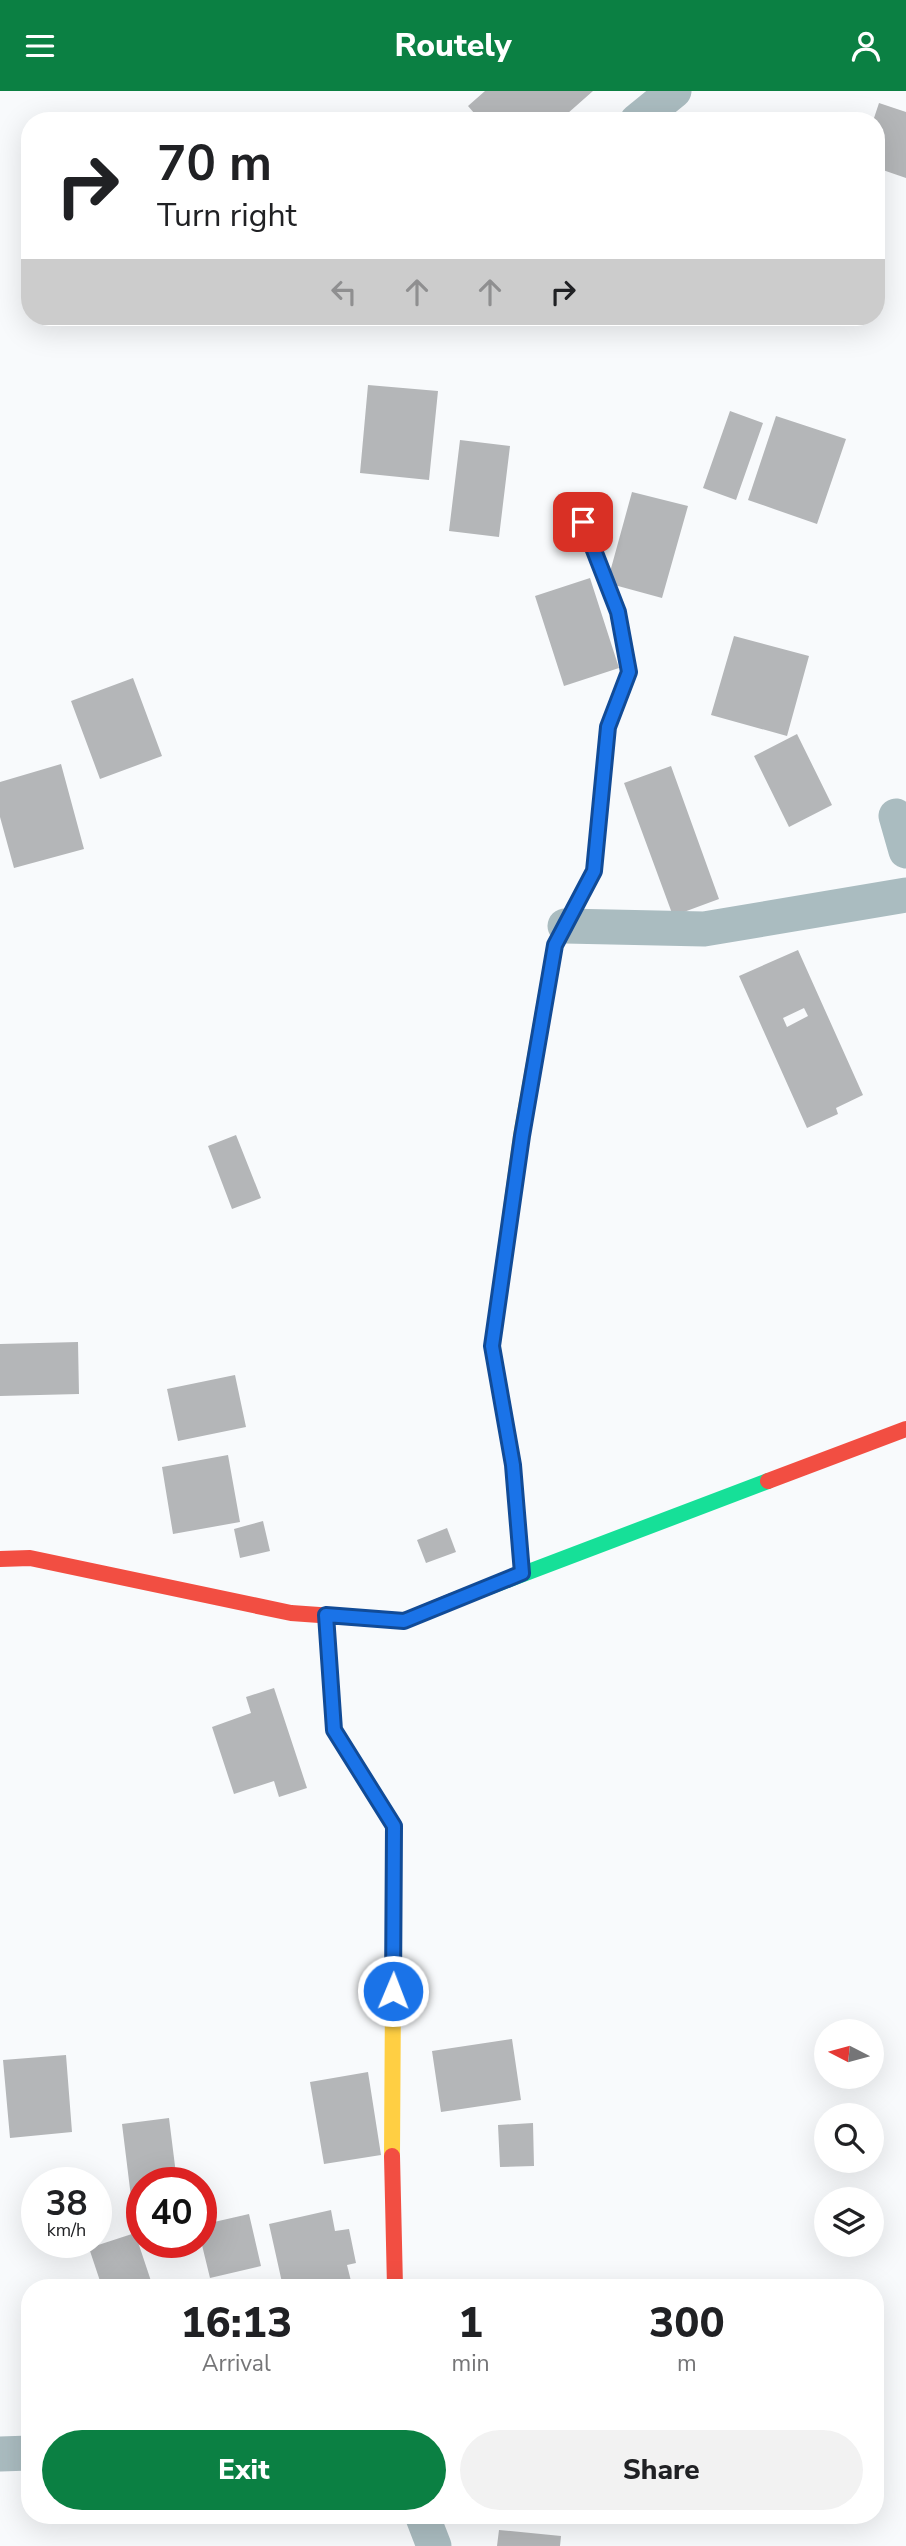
<!DOCTYPE html>
<html lang="en">
<head>
<meta charset="utf-8">
<style>
  :root { --surface:#fff; --page:#f2f2f2; --text:#202124; --muted:#757577; --accent:#0b8043 }
  body { margin:0; font-family:"Nunito Sans",sans-serif; background:var(--page); color:var(--text); height:100vh; display:flex; flex-direction:column; font-size:26px; white-space:nowrap }
  * { box-sizing:border-box; margin:0 }
  p { font-size:23px; color:var(--muted) }
  .icon { flex:none; width:38px; height:38px; fill:none; stroke:currentColor; stroke-width:2; stroke-linecap:round; stroke-linejoin:round }
  .map { position:relative; flex:1; overflow:hidden }
  .drawer { position:absolute; left:21px; top:2188px; width:863px; height:245px; display:flex; flex-direction:column; background:var(--surface); border-radius:28px; box-shadow:0 7px 28px #0002 }
  .drawer>* { flex:none }
  .guide { position:absolute; left:21px; top:21px; width:864px; height:214px; border-radius:28px; box-shadow:0 7px 28px #0002; background:#fff; color:var(--text); overflow:hidden }
  .needle { width:46px; rotate:276deg }
  .tools { position:absolute; left:814px; top:1928px; display:grid; gap:14px }
  .tools a { display:grid; place-items:center; width:70px; height:70px; border-radius:50%; background:var(--surface); box-shadow:0 7px 28px #0002; font-size:35px }
  .speed { position:absolute; left:21px; top:2076px; display:flex; gap:14px; font-size:35px; font-weight:700; text-align:center }
  .speed>* { display:grid; place-content:center; width:91px; height:91px; border-radius:50%; background:var(--surface); box-shadow:0 7px 28px #0002; line-height:1 }
  .speed small { font-size:18px; font-weight:400 }
  .speed .limit { border:10px solid #d22; background:#fff; color:#111 }
  .pin { position:absolute; display:grid; place-items:center; width:60px; height:60px; color:#fff; margin:-30px; border-radius:14px; box-shadow:0 4px 10px #0006 }
  .me { position:absolute; width:77px; margin:-38px; rotate:1deg; stroke-linejoin:round; filter:drop-shadow(0 0 5px #0008) }
  .turn { display:flex; align-items:center; gap:24px; height:147px; padding:0 21px; font-size:32px }
  .turn .icon { width:91px; height:91px; stroke-width:2.5 }
  .turn b { display:block; font-size:49px; line-height:60px }
  .lanes { display:flex; align-items:center; height:66px; padding:0 21px; background:#0003; justify-content:center; gap:35px; direction:ltr }
  .lanes .off { opacity:.35 }
  .eta { display:flex; justify-content:space-evenly; align-items:center; height:119px; text-align:center }
  .eta b { font-size:42px; font-weight:800; line-height:49px }
  .button { display:flex; gap:14px; margin-top:auto; padding:14px 21px }
  .button a { flex:1; height:80px; border-radius:42px; background:var(--accent); color:#fff; font-size:28px; font-weight:800; line-height:80px; text-align:center }
  .button a+a { background:var(--page); color:var(--text) }
  header { display:flex; justify-content:space-between; align-items:center; height:91px; padding:0 21px; background:var(--accent); color:#fff; font-size:32px; font-weight:800 }
  .map>svg:first-child { display:block }
  .building { fill:#b4b6b8; fill-rule:evenodd }
  .lines { fill:none; stroke-linecap:round; stroke-linejoin:round }
  .street { stroke:#aabcc0; stroke-width:35 }
  .fast { stroke:#16e098; stroke-width:16 }
  .slow { stroke:#ffcf43; stroke-width:16 }
  .jam { stroke:#f24e42; stroke-width:16 }
  .route-casing { stroke:#114b97; stroke-width:18 }
  .route { stroke:#1a73e8; stroke-width:12 }
</style>
</head>
<body>
<header><svg class="icon" aria-label="menu" viewBox="0 0 24 24"><path d="M4 6h16M4 12h16M4 18h16"/></svg>Routely<svg class="icon" aria-label="person" viewBox="0 0 24 24"><circle cx="12" cy="8" r="4"/><path d="M4 21q1-7 8-7t8 7"/></svg></header>
<div class="map">
<svg width="906" height="2455" viewBox="0 0 906 2455">
  <rect width="100%" height="100%" fill="#f8fafc"/>
  <path class="building" d="M 485,0 L 593,0 L 559,30 L 481,30 L 468,15 Z
    M 879,12 L 906,21 L 906,87 L 877,77 L 877,30 L 873,30 Z
    M 368,294 L 438,300 L 429,389 L 360,382 Z
    M 730,320 L 763,332 L 736,409 L 703,397 Z
    M 776,325 L 846,348 L 817,433 L 748,409 Z
    M 460,349 L 510,355 L 499,446 L 449,440 Z
    M 632,401 L 688,415 L 662,507 L 607,492 Z
    M 590,487 L 619,577 L 564,595 L 535,505 Z
    M 734,545 L 809,565 L 787,645 L 711,624 Z
    M 133,587 L 162,665 L 100,688 L 71,610 Z
    M 797,643 L 832,714 L 789,736 L 754,665 Z
    M 61,673 L 84,758 L 14,777 L 0,726 L 0,691 Z
    M 671,675 L 719,808 L 673,825 L 624,692 Z
    M 798,859 L 863,1004 L 836,1017 L 838,1023 L 807,1037 L 739,885 ZM 804,917 L 808,925 L 787,936 L 783,927 Z
    M 236,1044 L 261,1107 L 232,1118 L 208,1055 Z
    M 78,1251 L 79,1303 L 0,1305 L 0,1253 Z
    M 235,1284 L 246,1336 L 178,1350 L 167,1298 Z
    M 228,1364 L 240,1431 L 173,1443 L 162,1376 Z
    M 263,1430 L 270,1460 L 240,1467 L 234,1438 Z
    M 447,1437 L 456,1461 L 426,1472 L 417,1449 Z
    M 274,1597 L 307,1697 L 279,1706 L 274,1690 L 234,1703 L 212,1636 L 251,1622 L 246,1606 Z
    M 512,1948 L 521,2009 L 441,2021 L 432,1960 Z
    M 66,1964 L 72,2041 L 10,2047 L 3,1969 Z
    M 368,1981 L 381,2064 L 324,2073 L 310,1991 Z
    M 169,2027 L 177,2091 L 142,2091 L 142,2104 L 131,2106 L 122,2033 Z
    M 533,2032 L 534,2075 L 500,2076 L 498,2034 Z
    M 331,2119 L 335,2140 L 349,2138 L 356,2172 L 347,2174 L 351,2190 L 323,2196 L 283,2196 L 269,2133 Z
    M 249,2123 L 261,2175 L 210,2187 L 201,2150 L 201,2134 Z
    M 135,2142 L 153,2196 L 102,2196 L 89,2157 Z
    M 499,2439 L 561,2445 L 560,2455 L 497,2455 Z"/>
  <g class="lines">
    <path class="street" d="M 637,30 L 674,0
      M 896,725 L 906,760
      M 565,835 L 704,838 L 906,804
      M 0,2363 L 30,2362
      M 422,2424 L 434,2455"/>
    <path class="fast" d="M 550,881 L 555,854 L 594,780 L 608,636 L 629,581 L 618,521 L 583,431
      M 452,1510 L 768,1390"/>
    <path class="slow" d="M 522,1482 L 513,1374 L 492,1255 L 521,1045 L 550,881
      M 326,1525 L 334,1639 L 394,1735 L 392,2065"/>
    <path class="jam" d="M 768,1390 L 906,1338
      M 0,1468 L 30,1467 L 291,1522 L 404,1530 L 452,1510
      M 392,2065 L 395,2196"/>
  </g>
  <g class="lines">
    <defs>
      <path id="route" d="M 393,1900 L 394,1735 L 334,1639 L 326,1524 L 404,1530 L 522,1482 L 513,1374 L 492,1255 L 522,1045 L 555,854 L 594,780 L 608,636 L 629,581 L 618,521 L 583,431"/>
    </defs>
    <use href="#route" class="route-casing"/>
    <use href="#route" class="route"/>
  </g>
</svg>
<div class="tools">
<a><svg class="needle" viewBox="-14 -14 28 28"><path d="M0-13l5 13h-10z" fill="#e53935"/><path d="M0 13l5-13h-10z" fill="#757577"/></svg></a>
<a><svg class="icon" aria-label="search" viewBox="0 0 24 24"><circle cx="10" cy="10" r="6"/><path d="M15 15l6 6"/></svg></a>
<a><svg class="icon" aria-label="layers" viewBox="0 0 24 24"><path d="M12 4l9 5-9 5-9-5zM3 14l9 5 9-5"/></svg></a>
</div>
<div class="speed"><div>38<small>km/h</small></div><div class="limit">40</div></div>
<div class="pin" style="left:583px;top:431px;background:#d93025"><svg class="icon" aria-label="arrive" viewBox="0 0 24 24"><path d="M6 21V4h12l-3 4 3 4H6"/></svg></div>
<svg class="me" style="left:393px;top:1900px" viewBox="-20 -20 40 40"><circle r="17" fill="#1a73e8" stroke="#fff" stroke-width="3"/><path d="M0-11L8 9 0 5-8 9z" fill="#fff"/></svg>
<div class="guide">
<div class="turn"><svg class="icon" aria-label="right" viewBox="0 0 24 24"><path d="M7 20v-9h11M14 6l5 5-5 5"/></svg><div><b>70 m</b>Turn right</div></div>
<div class="lanes"><svg class="icon off" aria-label="left" viewBox="0 0 24 24"><path d="M17 20v-9H6M10 6l-5 5 5 5"/></svg><svg class="icon off" aria-label="ahead" viewBox="0 0 24 24"><path d="M12 20V5M6 11l6-6 6 6"/></svg><svg class="icon off" aria-label="ahead" viewBox="0 0 24 24"><path d="M12 20V5M6 11l6-6 6 6"/></svg><svg class="icon" aria-label="right" viewBox="0 0 24 24"><path d="M7 20v-9h11M14 6l5 5-5 5"/></svg></div>
</div>
<section class="drawer">
<div class="eta">
<div><b>16:13</b><p>Arrival</p></div>
<div><b>1</b><p>min</p></div>
<div><b>300</b><p>m</p></div>
</div>
<div class="button"><a>Exit</a><a>Share</a></div>
</section>
</div>
</body>
</html>
